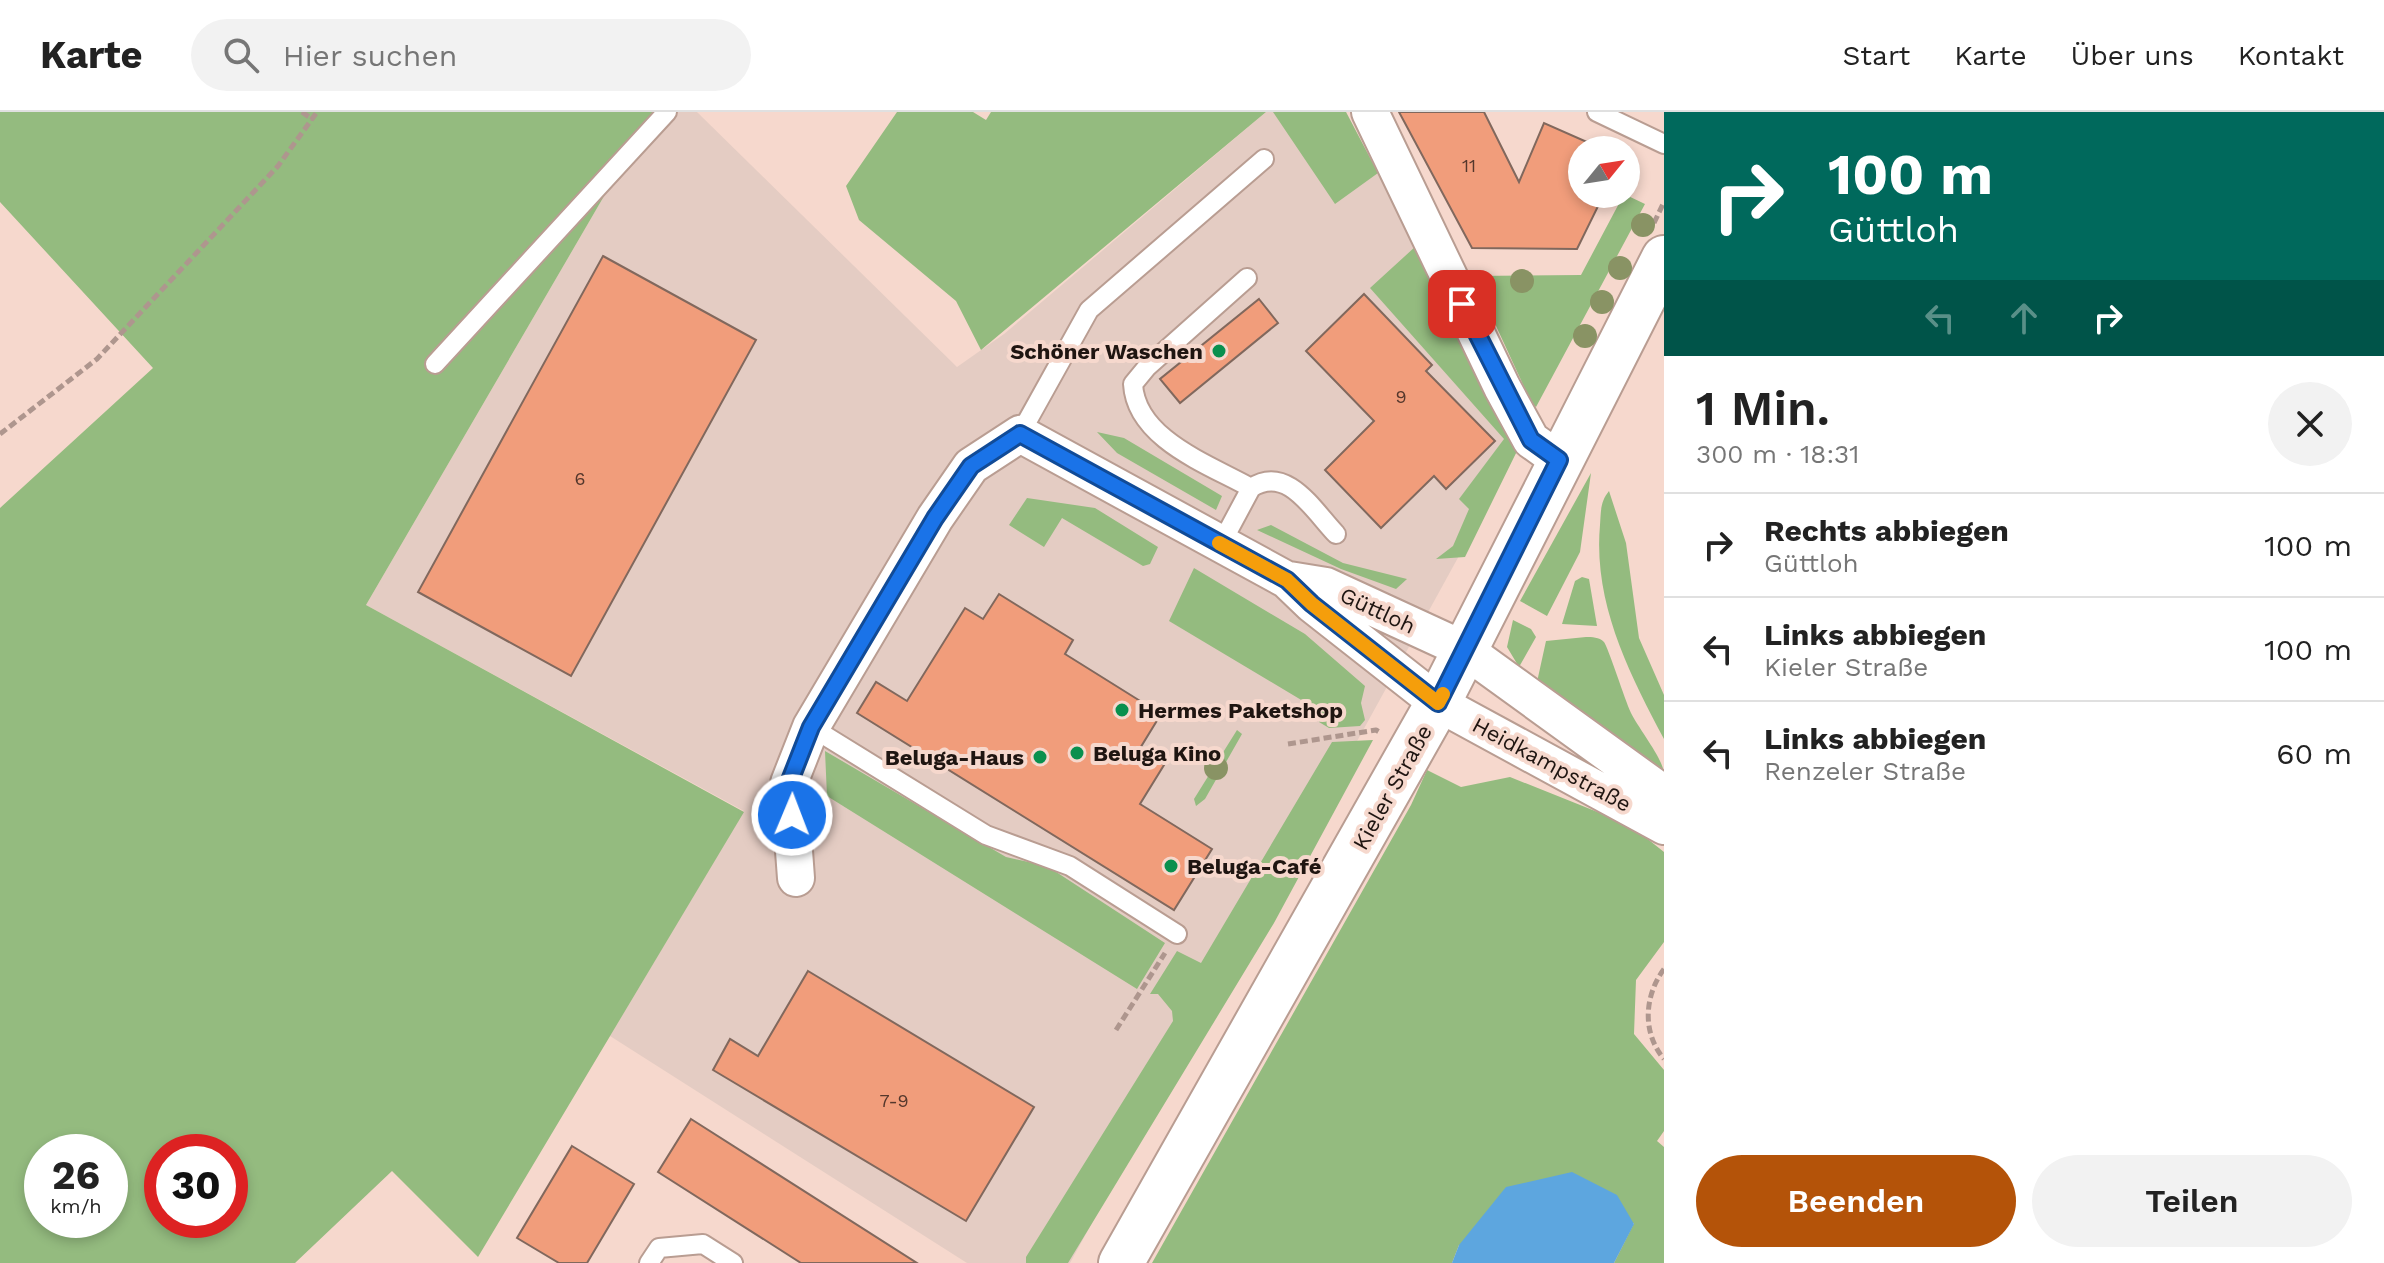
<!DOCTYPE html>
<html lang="de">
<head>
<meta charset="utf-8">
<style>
  :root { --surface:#fff; --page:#f2f2f2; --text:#222; --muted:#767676; --line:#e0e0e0; --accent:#b45309 }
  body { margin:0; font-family:"Work Sans",sans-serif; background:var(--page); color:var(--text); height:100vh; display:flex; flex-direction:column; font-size:30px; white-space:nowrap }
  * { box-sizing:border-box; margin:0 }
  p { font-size:26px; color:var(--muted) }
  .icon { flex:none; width:44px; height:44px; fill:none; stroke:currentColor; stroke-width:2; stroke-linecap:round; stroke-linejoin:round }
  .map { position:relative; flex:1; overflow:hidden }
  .drawer { display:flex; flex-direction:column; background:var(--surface); width:720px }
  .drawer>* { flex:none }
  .top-card { background:#00695c; color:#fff; overflow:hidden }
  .needle { width:52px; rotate:60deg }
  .fabs { position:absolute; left:1568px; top:24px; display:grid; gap:16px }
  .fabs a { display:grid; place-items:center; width:72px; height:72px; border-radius:50%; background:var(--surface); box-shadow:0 4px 12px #0003; font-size:40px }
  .speed { position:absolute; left:24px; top:1022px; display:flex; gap:16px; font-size:40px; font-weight:700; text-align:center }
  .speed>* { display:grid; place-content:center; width:104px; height:104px; border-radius:50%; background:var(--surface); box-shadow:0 4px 12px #0003; line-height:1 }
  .speed small { font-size:20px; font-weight:400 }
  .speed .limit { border:12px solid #d22; background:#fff; color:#111 }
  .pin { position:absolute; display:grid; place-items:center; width:68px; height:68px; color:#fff; margin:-34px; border-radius:16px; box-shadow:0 4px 12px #0006 }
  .me { position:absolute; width:88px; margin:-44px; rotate:1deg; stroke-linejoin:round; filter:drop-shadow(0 0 6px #0008) }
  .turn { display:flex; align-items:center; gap:28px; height:168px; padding:0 32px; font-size:36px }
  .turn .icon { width:104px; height:104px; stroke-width:2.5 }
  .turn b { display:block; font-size:56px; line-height:68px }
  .lanes { display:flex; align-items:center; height:76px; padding:0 32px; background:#0003; justify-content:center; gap:40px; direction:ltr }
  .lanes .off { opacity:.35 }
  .round { display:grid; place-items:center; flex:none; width:84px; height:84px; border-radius:42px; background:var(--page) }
  .head { display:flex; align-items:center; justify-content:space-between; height:136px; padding:0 32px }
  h1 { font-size:48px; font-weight:600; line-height:60px }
  .primary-button { display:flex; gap:16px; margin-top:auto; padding:16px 32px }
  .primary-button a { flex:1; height:92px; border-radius:48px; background:var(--accent); color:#fff; font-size:32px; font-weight:600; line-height:92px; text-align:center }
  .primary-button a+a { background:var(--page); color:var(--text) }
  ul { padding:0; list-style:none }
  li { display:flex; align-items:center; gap:24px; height:104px; padding:0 32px; border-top:2px solid var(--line) }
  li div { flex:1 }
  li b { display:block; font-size:30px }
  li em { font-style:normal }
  header { display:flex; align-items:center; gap:48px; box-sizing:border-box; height:112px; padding:0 40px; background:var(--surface); border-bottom:2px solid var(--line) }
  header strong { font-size:38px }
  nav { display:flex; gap:44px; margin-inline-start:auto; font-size:28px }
  .search { width:560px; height:72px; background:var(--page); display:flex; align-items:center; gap:20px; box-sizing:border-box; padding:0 28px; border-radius:44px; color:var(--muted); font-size:30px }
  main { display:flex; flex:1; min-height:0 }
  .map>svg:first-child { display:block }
  .commercial { fill:#e4ccc3 }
  .green { fill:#94bb7f; fill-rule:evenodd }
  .water { fill:#5da6df }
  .building { fill:#f19d7b; stroke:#81685d; stroke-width:2 }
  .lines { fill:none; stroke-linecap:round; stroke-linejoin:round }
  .service-casing { stroke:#b99d92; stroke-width:22 }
  .minor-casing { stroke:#b99d92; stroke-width:40 }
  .primary-casing { stroke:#b99d92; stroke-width:48 }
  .path { stroke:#ae968e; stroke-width:5; stroke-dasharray:8 4; stroke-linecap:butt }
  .service { stroke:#fff; stroke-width:18 }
  .minor { stroke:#fff; stroke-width:36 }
  .primary { stroke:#fff; stroke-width:44 }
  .tree { fill:#899364 }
  .route-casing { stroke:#114b97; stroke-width:20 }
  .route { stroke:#1a73e8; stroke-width:14 }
  .slow { stroke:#f59e0b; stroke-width:14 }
  .poi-dot { fill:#0a904e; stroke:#f6d8cd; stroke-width:3 }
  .labels { text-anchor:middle; stroke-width:8; stroke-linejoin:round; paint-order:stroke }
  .number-label { font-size:18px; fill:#54372c }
  .poi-label { font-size:22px; font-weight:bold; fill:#1f1511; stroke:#f6d8cd; text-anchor:start }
  .street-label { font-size:22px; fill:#1f1511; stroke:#f6d8cd }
</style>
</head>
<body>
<header>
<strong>Karte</strong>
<div class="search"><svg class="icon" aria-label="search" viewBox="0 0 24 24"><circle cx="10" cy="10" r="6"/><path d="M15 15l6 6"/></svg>Hier suchen</div>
<nav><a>Start</a><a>Karte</a><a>Über uns</a><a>Kontakt</a></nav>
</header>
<main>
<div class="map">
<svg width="1664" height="1151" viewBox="0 0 1664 1151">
  <rect width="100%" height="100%" fill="#f6d8cd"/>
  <path class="commercial" d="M 653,0 L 697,0 L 957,255 L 1004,222 L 1266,0 L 1346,0 L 1520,333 L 1070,1151 L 967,1151 L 610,924 L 744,699 L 366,493 Z"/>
  <path class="green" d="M 0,0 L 653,0 L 366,493 L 744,700 L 478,1145 L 392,1059 L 295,1151 L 0,1151 L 0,396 L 153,256 L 0,90 ZM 42,1040 L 110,1040 L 110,1108 L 42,1108 ZM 162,1040 L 230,1040 L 230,1108 L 162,1108 Z
    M 897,0 L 973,0 L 986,8 L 991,0 L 1266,0 L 981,238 L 956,189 L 859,108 L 846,74 Z
    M 1273,0 L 1346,0 L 1378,61 L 1335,92 Z
    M 1624,82 L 1645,92 L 1536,295 L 1532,292 L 1473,164 L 1581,163 Z
    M 1416,134 L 1520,333 L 1465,445 L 1436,447 L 1453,434 L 1469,397 L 1459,387 L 1504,327 L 1370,176 Z
    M 1097,320 L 1124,326 L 1222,384 L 1216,398 L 1117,341 Z
    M 1591,361 L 1580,440 L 1547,504 L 1520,489 Z
    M 1609,379 L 1626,431 L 1639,526 L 1664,583 L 1664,627 C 1629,561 1593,491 1600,413 C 1601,400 1600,390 1609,379 Z
    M 1027,386 L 1095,396 L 1158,435 L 1150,452 L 1143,454 L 1062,406 L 1044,435 L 1009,413 Z
    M 1271,413 L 1343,451 L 1407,467 L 1396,477 L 1341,457 L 1257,418 Z
    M 1194,456 L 1305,522 L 1365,574 L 1361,591 L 1365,608 L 1360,614 L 1329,616 L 1319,610 L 1323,601 L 1169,509 Z
    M 1582,465 L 1589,467 L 1597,514 L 1562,512 L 1575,469 Z
    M 1513,508 L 1531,517 L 1536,525 L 1519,555 L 1507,535 Z
    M 1586,525 C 1592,525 1599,525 1604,530 C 1608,535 1625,588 1631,601 C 1639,617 1664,648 1664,662 L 1537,570 L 1546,529 Z
    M 1237,618 L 1242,622 L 1205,687 L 1196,694 L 1194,687 Z
    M 1373,628 L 1274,811 L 1068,1151 L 1026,1151 L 1026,1145 L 1173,909 L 1172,899 L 1158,882 L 1150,882 L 1177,839 L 1201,851 L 1332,630 Z
    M 825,639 L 1006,745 L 1047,754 L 1165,831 L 1137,877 L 827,684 Z
    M 1427,658 L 1461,675 L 1510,665 L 1630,713 L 1664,740 L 1664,830 L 1636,868 L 1634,922 L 1664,958 L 1664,1019 L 1657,1029 L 1664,1035 L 1664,1151 L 1614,1151 L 1634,1111 L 1459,1133 L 1452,1151 L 1152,1151 L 1411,693 Z"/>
  <path class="water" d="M 1572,1060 L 1617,1083 L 1634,1112 L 1614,1151 L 1452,1151 L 1459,1133 L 1506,1075 Z"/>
  <path class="building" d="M 1399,0 L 1484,0 L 1519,70 L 1544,11 L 1605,38 L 1582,38 L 1582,82 L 1604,82 L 1577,137 L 1472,136 Z
    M 603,144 L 756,228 L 571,564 L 418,480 Z
    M 1364,182 L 1432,253 L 1426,259 L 1495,329 L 1446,377 L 1434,364 L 1381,416 L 1325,358 L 1374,309 L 1306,239 Z
    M 1259,187 L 1278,211 L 1180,291 L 1160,267 Z
    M 999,482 L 1073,528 L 1065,542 L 1161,602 L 1139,638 L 1164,653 L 1140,692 L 1212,737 L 1174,798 L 857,601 L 876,570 L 907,589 L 965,496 L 983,507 Z
    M 808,859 L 1034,995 L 966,1109 L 713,958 L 730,927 L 758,944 Z
    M 691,1007 L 917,1151 L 801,1151 L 658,1060 Z
    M 572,1034 L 634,1072 L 587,1151 L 559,1151 L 517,1126 Z"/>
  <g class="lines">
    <defs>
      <path id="service" d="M 1597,0 L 1664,32
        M 1247,166 L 1147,255 L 1133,272 C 1136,327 1208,352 1251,376
        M 435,252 L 667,0
        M 1020,322 L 1089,198 L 1264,47
        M 1221,432 L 1251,376 C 1287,352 1313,398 1336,422
        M 811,615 L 986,723 L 1070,754 L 1177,822
        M 649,1151 L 659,1136 L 703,1132 L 733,1151"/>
      <path id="minor" d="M 1370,0 L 1502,275 L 1531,328 L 1559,348
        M 1289,468 L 1326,474 L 1465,538 L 1664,682
        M 796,766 L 789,671 L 811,615 L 935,406 L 971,354 L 1020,322 L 1287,468 L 1312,492 L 1438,591 L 1664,714"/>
      <path id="primary" d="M 1121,1151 L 1438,591 L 1664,146"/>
    </defs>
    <use href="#service" class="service-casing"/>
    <use href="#minor" class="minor-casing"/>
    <use href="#primary" class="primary-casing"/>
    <path class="path" d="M 302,0 L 312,7
      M 1654,111 L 1664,90
      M 0,322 L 97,247 L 278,54 L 317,0
      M 1288,632 L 1376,618 L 1381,621
      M 1664,857 C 1644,884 1642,921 1664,947
      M 1116,918 L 1165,841"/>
    <use href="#service" class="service"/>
    <use href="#minor" class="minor"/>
    <use href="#primary" class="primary"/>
  </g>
  <g class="tree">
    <circle cx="1643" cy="113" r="12"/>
    <circle cx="1620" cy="156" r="12"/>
    <circle cx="1522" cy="169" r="12"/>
    <circle cx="1602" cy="190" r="12"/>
    <circle cx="1585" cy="224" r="12"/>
    <circle cx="1216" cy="656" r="12"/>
  </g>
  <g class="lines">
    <defs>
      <path id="route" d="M 792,703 L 789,671 L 811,615 L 935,406 L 971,354 L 1020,322 L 1287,468 L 1312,492 L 1438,591 L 1559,348 L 1531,328 L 1462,192"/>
    </defs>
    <use href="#route" class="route-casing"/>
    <use href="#route" class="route"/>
    <path class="slow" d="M 1219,431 L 1287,468 L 1312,492 L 1438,591 L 1443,582"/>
  </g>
  <g class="poi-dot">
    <circle cx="1219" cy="239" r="8"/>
    <circle cx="1122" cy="598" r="8"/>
    <circle cx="1077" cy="641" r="8"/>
    <circle cx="1040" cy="645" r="8"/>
    <circle cx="1171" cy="754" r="8"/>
  </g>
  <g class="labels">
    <g class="number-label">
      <text x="1469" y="60">11</text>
      <text x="1401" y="291">9</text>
      <text x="580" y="373">6</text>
      <text x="894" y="995">7-9</text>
    </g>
    <g class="poi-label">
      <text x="1203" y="247" text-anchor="end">Schöner Waschen</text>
      <text x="1138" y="606">Hermes Paketshop</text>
      <text x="1093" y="649">Beluga Kino</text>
      <text x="1024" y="653" text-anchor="end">Beluga-Haus</text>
      <text x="1187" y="762">Beluga-Café</text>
    </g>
    <g class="street-label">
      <text transform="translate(1378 498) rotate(25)" y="8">Güttloh</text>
      <text transform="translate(1552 652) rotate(28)" y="8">Heidkampstraße</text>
      <text transform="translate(1392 675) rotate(-61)" y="8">Kieler Straße</text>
    </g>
  </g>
</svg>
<div class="fabs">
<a><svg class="needle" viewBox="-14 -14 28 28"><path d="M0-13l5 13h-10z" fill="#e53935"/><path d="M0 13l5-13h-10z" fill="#767676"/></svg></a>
</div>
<div class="speed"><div>26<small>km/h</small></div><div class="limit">30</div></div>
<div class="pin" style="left:1462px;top:192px;background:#d93025"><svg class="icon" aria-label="arrive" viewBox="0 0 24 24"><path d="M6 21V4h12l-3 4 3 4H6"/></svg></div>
<svg class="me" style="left:792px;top:703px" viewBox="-20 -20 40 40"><circle r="17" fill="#1a73e8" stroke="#fff" stroke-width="3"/><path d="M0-11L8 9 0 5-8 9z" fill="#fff"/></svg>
</div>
<section class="drawer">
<div class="top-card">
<div class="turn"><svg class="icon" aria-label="right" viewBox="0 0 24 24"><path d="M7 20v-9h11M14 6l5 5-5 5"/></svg><div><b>100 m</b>Güttloh</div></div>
<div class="lanes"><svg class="icon off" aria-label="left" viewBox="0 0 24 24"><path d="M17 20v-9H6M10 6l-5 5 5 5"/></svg><svg class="icon off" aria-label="ahead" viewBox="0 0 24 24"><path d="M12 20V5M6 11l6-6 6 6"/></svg><svg class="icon" aria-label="right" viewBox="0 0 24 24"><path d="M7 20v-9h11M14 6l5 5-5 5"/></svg></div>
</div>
<div class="head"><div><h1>1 Min.</h1><p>300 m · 18:31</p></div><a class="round"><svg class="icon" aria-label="close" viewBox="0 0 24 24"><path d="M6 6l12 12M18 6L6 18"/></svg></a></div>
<ul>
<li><svg class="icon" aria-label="right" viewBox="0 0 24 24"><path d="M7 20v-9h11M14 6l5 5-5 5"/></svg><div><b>Rechts abbiegen</b><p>Güttloh</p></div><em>100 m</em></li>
<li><svg class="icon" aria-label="left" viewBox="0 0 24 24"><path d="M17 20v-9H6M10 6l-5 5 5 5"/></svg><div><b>Links abbiegen</b><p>Kieler Straße</p></div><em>100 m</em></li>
<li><svg class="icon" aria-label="left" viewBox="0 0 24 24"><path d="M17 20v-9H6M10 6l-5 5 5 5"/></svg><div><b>Links abbiegen</b><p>Renzeler Straße</p></div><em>60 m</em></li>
</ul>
<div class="primary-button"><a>Beenden</a><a>Teilen</a></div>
</section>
</main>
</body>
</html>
